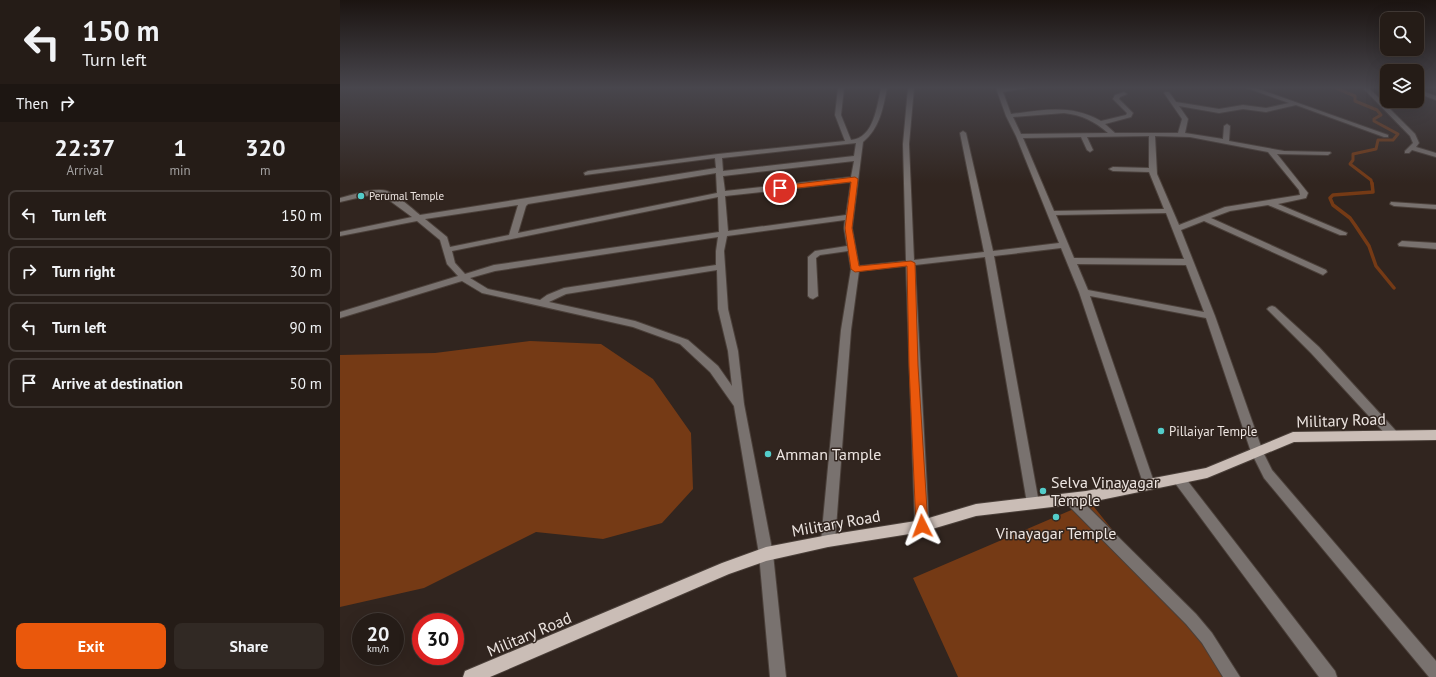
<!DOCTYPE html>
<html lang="en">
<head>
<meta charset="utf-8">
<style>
  :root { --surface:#251c17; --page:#312924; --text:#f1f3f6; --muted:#a3a1a1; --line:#423a36; --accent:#ea580c }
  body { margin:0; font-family:"PT Sans",sans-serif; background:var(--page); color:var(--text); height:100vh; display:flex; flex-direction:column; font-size:15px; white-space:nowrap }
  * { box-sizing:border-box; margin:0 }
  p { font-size:13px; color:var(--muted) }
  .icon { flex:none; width:22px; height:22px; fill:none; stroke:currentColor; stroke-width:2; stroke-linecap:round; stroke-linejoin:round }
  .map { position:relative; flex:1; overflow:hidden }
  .details { display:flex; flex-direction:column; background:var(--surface); width:340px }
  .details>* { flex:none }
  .banner { background:#251c17; color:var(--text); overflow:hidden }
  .fabs { position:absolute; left:1040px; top:12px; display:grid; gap:8px }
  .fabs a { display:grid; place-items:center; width:44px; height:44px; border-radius:8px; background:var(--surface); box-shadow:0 4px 16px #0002,0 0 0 1px var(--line); font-size:20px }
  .speed { position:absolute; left:12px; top:613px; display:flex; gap:8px; font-size:20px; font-weight:700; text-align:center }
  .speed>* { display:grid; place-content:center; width:52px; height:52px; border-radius:50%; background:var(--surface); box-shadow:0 4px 16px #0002,0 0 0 1px var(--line); line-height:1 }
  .speed small { font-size:10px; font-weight:400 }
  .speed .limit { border:6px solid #d22; background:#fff; color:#111 }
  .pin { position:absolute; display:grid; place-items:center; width:34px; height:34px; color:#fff; margin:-17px; border:2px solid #fff; border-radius:50%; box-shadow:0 1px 4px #0007 }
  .me { position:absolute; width:44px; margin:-22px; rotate:357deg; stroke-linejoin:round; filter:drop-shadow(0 0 3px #0008) }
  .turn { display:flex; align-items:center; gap:14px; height:84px; padding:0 16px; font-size:18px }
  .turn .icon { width:52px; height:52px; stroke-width:2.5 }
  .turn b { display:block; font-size:28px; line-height:34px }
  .then { display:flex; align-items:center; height:38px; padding:0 16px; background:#0003; gap:8px; font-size:15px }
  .eta { display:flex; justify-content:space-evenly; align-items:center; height:68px; text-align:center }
  .eta b { font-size:24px; font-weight:700; line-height:28px }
  .cta { display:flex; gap:8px; margin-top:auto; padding:8px 16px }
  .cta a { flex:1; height:46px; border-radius:8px; background:var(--accent); color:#fff; font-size:16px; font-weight:700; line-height:46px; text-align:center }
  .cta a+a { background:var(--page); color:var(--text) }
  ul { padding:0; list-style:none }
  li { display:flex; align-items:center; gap:12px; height:50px; margin:0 8px 6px; padding:0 8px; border:2px solid var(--line); border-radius:8px }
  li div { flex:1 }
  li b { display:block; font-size:15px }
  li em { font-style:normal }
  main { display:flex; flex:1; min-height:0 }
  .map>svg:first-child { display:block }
  .water { fill:#753a15 }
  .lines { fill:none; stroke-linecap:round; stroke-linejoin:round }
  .stream-far1 { stroke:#753a15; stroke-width:3 }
  .stream { stroke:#753a15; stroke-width:3.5 }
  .minor-casing { stroke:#4b403a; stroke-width:2 }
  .major-casing { stroke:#4b403a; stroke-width:2 }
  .minor { fill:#79726f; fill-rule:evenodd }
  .major { fill:#cabdb6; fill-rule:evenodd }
  .route { fill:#ea580c; stroke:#983908 }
  .poi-dot { fill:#53cdca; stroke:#31251f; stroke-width:1.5 }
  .labels { text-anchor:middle; stroke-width:3; stroke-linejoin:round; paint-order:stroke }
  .far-poi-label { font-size:11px; fill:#ede5e1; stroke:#31251f; text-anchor:start }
  .poi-label { font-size:13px; fill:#ede5e1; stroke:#31251f; text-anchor:start }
  .near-street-label { font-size:16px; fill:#ede5e1; stroke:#31251f }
  .near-poi-label { font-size:16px; fill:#ede5e1; stroke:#31251f; text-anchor:start }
</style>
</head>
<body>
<main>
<section class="details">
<div class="banner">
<div class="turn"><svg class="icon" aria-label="left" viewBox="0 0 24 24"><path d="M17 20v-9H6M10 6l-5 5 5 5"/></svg><div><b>150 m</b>Turn left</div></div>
<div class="then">Then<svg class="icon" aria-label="right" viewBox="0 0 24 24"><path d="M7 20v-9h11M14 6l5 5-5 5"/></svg></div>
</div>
<div class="eta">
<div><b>22:37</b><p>Arrival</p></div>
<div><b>1</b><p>min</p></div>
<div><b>320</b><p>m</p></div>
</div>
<ul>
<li><svg class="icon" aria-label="left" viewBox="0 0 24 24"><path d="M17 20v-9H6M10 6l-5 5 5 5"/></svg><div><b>Turn left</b></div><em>150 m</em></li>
<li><svg class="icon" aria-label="right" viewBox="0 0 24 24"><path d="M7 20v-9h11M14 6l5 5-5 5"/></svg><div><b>Turn right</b></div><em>30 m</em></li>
<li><svg class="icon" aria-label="left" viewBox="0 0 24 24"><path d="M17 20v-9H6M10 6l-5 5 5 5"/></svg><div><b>Turn left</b></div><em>90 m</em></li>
<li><svg class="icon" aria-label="arrive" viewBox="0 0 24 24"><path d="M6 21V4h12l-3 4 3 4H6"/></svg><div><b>Arrive at destination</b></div><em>50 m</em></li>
</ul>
<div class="cta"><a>Exit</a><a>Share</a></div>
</section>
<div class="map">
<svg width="1096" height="677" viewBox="0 0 1096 677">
  <rect width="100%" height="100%" fill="#31251f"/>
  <path class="water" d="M 190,341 L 261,344 L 313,379 L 351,433 L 353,489 L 322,523 L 263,539 L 196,532 L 84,588 L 0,607 L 0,355 L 95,353 Z
    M 750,502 L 891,677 L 618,677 L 573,578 Z"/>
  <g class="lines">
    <path class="stream-far1" d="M 996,88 L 1015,96 L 1015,101 L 1037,110 L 1041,115 L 1034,119 L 1034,121 L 1058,134 L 1053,140 L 1038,140 L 1036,149 L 1013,154 L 1013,160 L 1010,164 L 1031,180 L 1032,184"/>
    <path class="stream" d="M 1032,183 L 1033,192 L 993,195 L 990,198 L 993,205 L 1010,218 L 1015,225 L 1029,246 L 1036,266 L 1054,288"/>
    <defs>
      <path id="minor" d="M 498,88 L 504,88 L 501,115 L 511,140 C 534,138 537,106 541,88 L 547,88 C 543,108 540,128 523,142 L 512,228 L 519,266 L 566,261 L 563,144 L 568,88 L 574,88 L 569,144 L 574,260 L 644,252 L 620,133 L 623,131 L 626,133 L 653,251 L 719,243 L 676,136 L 666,116 L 656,88 L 687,88 L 663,92 L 671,114 C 704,110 731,104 761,121 L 786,115 L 787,113 L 773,99 L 775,95 L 784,92 L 787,94 L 780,97 L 779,99 L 793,113 L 791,117 L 765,124 L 775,133 L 838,133 L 842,119 L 824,93 L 825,92 L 829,92 L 836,102 L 879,109 L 903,105 L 926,108 L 949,103 L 907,88 L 916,88 L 1048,135 L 1048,137 L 1044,137 L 956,105 L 926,112 L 903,109 L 879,113 L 839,106 L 848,119 L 845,133 L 883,139 L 884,126 L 887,124 L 890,126 L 889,141 L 944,151 L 990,152 L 991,153 L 988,155 L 937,154 L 968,193 L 966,198 L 938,204 L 1007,233 L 1006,235 L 1000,235 L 928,205 L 890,211 L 871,218 L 986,270 L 987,272 L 983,275 L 864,221 L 841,230 L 875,316 L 923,452 L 932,470 L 1096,661 L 1096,677 L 1089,677 L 924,478 L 911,452 L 866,318 L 750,296 L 815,485 L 813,489 L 809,490 L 805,489 L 739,292 L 721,248 L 654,256 L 699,503 L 698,507 L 693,509 L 688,507 L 687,503 L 645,257 L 575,265 L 589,526 L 587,530 L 582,532 L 577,530 L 575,526 L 566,266 L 519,271 L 511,330 L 495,541 L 493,545 L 488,547 L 483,545 L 481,541 L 501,330 L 511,269 L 508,251 L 480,255 L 476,258 L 478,296 L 473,299 L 470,298 L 468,296 L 468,257 L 475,251 L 507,246 L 504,228 L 505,220 L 387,236 L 384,251 L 388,309 L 398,351 L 404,404 L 433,554 L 446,677 L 430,677 L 419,554 L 394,406 L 370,372 L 340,344 L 293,327 L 142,293 L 122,281 L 0,318 L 0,312 L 118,276 L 107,264 L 100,240 L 77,221 L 0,236 L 0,232 L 72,217 L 42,195 L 30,195 L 0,202 L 0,198 C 12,195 35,187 47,191 C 59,196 70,207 80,215 L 376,168 L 375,158 L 245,175 L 244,173 L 248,171 L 378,154 L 505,141 L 495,115 ZM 724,113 C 742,115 754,121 768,133 L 681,134 L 673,117 ZM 809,136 L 809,168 L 773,167 L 769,169 L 773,171 L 809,172 L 824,209 L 714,211 L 683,138 L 741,137 L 747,150 L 750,152 L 753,150 L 747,137 ZM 815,136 L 850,137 L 928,152 L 959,190 L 960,195 L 885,207 L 839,225 L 817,174 ZM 516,143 L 514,156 L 383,171 L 382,158 ZM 514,161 L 511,177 L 385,191 L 383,176 ZM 376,173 L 377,193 L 178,233 L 186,206 L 188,204 ZM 511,182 L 506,215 L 388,231 L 385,196 ZM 378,197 L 379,232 L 154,265 L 125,274 L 115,263 L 112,251 ZM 178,205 L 169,235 L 110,247 L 107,237 L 85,219 ZM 826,213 L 844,259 L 734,258 L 716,215 ZM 378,237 L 376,251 L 376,265 L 224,288 L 207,295 L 200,300 L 148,289 L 130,278 L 155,271 ZM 737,264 L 846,265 L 864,312 L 748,290 ZM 377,270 L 378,309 L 388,351 L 392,386 L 378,366 L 348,340 L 295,321 L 209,302 L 226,294 Z
        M 1023,88 L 1029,88 L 1075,134 L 1079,143 L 1076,147 L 1096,153 L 1096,157 L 1072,150 L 1069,153 L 1065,153 L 1065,151 L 1073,143 L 1070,136 Z
        M 1077,89 L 1096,96 L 1096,100 L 1077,93 Z
        M 1051,202 L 1096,205 L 1096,209 L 1054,206 L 1050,204 Z
        M 1062,241 L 1096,243 L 1096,249 L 1059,246 L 1058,244 Z
        M 932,306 L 935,307 L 979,347 L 1057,432 L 1059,435 L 1057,438 L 1053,440 L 1049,438 L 971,353 L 927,309 L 929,307 Z
        M 839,474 L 843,475 L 995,671 L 997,677 L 979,677 L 835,483 L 833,479 L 835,475 Z
        M 731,493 L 736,495 L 856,614 L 872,633 L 900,677 L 883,677 L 862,643 L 846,624 L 726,503 L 725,499 L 726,495 Z"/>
      <path id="major" d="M 1096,430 L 1096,440 L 954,442 L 867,478 L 746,503 L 636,516 L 582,532 L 488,547 L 426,561 L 389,574 L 150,677 L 123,677 L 125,671 L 382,563 L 426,547 L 488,535 L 582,520 L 636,504 L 746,491 L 866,468 L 953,432 Z"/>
    </defs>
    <use href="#minor" class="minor-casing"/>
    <use href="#major" class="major-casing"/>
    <use href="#minor" class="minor"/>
    <use href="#major" class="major"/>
  </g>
  <linearGradient id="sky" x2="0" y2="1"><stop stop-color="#1b1411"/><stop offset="0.48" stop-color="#48464d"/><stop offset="1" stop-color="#48464d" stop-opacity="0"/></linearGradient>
  <rect width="1096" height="183" fill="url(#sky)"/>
  <path class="route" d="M 515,177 L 518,179 L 512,228 L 519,266 L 571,261 L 575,263 L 578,366 L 588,526 L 586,529 L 582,531 L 578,529 L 576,526 L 569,366 L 567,266 L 515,272 L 511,269 L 505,228 L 511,182 L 440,190 L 437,188 L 440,186 Z"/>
  <g class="poi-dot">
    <circle cx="21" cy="196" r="4"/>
    <circle cx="821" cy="431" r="4"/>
    <circle cx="428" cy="454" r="4"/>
    <circle cx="703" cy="491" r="4"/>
    <circle cx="716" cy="517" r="4"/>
  </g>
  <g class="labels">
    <g class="far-poi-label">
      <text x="29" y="200">Perumal Temple</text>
    </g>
    <g class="poi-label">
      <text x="829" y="436">Pillaiyar Temple</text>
    </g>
    <g class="near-street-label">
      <text transform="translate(1001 420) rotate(-2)" y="6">Military Road</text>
      <text transform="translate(496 523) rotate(-10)" y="6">Military Road</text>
      <text transform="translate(189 634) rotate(-23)" y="6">Military Road</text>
    </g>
    <g class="near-poi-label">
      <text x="436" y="460">Amman Tample</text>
      <text x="711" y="488">Selva Vinayagar<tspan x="711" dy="18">Temple</tspan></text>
      <text x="716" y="539" text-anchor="middle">Vinayagar Temple</text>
    </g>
  </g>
</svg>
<div class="fabs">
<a><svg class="icon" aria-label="search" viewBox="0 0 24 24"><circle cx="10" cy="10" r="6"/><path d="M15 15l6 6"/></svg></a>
<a><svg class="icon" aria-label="layers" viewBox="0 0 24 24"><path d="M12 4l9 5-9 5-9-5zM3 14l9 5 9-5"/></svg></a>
</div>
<div class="speed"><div>20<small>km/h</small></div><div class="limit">30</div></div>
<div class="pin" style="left:440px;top:188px;background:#d93025"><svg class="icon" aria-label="arrive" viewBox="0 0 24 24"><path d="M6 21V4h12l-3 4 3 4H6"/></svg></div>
<svg class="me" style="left:582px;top:526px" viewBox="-20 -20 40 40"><path d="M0-17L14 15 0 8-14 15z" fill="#ea580c" stroke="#fff" stroke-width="4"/></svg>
</div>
</main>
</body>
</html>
